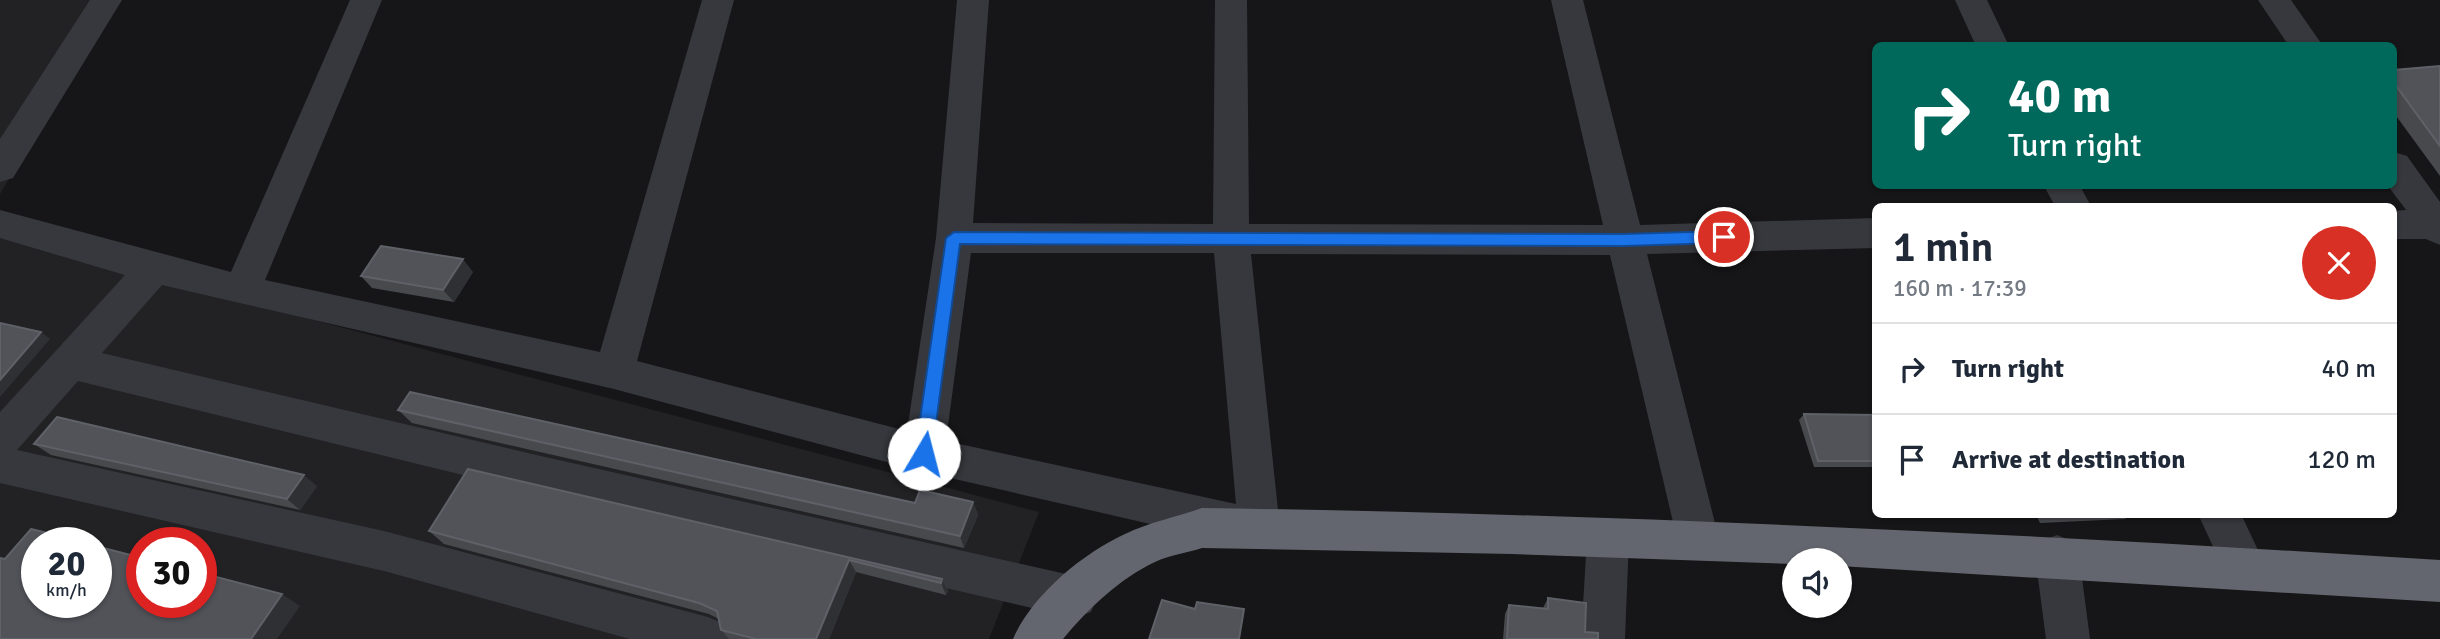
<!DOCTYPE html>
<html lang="en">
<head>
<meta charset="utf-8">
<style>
  :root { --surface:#fff; --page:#f2f2f3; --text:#1f2937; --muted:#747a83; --line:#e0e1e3 }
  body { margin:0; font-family:Signika,sans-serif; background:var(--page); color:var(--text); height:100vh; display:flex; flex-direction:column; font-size:26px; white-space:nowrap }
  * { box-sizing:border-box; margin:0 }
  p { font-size:23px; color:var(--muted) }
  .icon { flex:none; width:38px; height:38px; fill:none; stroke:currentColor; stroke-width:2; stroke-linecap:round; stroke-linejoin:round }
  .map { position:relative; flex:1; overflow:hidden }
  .details { position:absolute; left:1872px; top:203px; width:525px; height:315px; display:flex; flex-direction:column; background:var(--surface); border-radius:10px; box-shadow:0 2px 5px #0004 }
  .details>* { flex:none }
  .hud { position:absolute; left:1872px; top:42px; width:525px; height:147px; border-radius:10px; box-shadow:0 2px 5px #0004; background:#00695c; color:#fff; overflow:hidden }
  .buttons { position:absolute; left:1782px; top:548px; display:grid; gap:14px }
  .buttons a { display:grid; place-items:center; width:70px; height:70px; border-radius:50%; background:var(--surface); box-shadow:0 2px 5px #0004; font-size:35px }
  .speed { position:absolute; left:21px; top:527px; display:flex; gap:14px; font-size:35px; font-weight:700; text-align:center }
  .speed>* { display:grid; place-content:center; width:91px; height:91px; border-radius:50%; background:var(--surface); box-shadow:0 2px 5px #0004; line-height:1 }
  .speed small { font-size:18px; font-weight:400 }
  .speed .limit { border:10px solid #d22; background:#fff; color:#111 }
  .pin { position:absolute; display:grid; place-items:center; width:60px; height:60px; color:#fff; margin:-30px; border:4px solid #fff; border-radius:50%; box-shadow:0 2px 7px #0007 }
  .me { position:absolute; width:77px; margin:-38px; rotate:8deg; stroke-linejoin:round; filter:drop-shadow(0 0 5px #0008) }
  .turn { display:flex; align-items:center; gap:24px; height:147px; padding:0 21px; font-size:32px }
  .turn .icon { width:91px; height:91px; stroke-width:2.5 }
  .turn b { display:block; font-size:49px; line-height:60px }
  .round { display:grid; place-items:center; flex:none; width:74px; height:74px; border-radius:37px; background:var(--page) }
  .head { display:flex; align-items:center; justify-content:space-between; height:119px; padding:0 21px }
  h1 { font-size:42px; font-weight:600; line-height:52px }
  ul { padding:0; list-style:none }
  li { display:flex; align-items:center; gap:21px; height:91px; padding:0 21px; border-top:2px solid var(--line) }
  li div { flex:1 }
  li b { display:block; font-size:26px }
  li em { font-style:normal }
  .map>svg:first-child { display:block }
  .built { fill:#222225; fill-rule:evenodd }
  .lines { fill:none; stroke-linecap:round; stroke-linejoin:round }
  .minor { fill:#37383d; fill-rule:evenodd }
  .highway { fill:#63666e; fill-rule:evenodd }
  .wall { fill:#47494d }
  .shaded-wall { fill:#2f3033 }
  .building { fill:#525359; stroke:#5f6168; stroke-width:2 }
  .route { fill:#1a73e8; stroke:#114b97; stroke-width:2 }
</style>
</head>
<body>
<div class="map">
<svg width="2440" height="639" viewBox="0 0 2440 639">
  <rect width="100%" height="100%" fill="#161618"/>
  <path class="built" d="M 0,0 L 116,0 L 0,194 Z
    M 0,237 L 1039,512 L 989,639 L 0,639 ZM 37,542 L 96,542 L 96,602 L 37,602 ZM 142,542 L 201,542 L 201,602 L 142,602 Z"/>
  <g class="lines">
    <path class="minor" d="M 90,0 L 122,0 L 13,178 L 0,182 L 0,139 Z
      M 350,0 L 382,0 L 265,280 L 600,352 L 702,0 L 734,0 L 637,361 L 907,431 L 936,238 L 957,0 L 989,0 L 973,223 L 1213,224 L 1215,0 L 1247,0 L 1249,224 L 1603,225 L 1551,0 L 1583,0 L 1640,225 L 1876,218 L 1876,248 L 1647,254 L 1719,539 L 1713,553 L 1698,559 L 1683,553 L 1677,539 L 1610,255 L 1251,254 L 1280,529 L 1274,543 L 1259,549 L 924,472 L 614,389 L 162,285 L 102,353 L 532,454 L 1075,576 L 1091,582 L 1097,597 L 1091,612 L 1075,618 L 532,492 L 78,381 L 17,450 L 384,531 L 708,617 L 724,624 L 730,639 L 630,639 L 384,571 L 0,483 L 0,412 L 125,275 L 0,238 L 0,210 L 231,272 ZM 971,253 L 1214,253 L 1236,504 L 946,441 Z
      M 1955,0 L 1987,0 L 2009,46 L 1976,46 Z
      M 2258,0 L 2291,0 L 2323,46 L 2289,46 Z
      M 2394,152 L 2407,156 L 2440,202 L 2440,245 L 2426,239 L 2394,239 L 2394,211 L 2406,210 L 2388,186 L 2394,186 Z
      M 2044,186 L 2080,186 L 2091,206 L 2055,206 Z
      M 2198,514 L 2241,514 L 2266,567 L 2259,581 L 2244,587 L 2229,581 Z
      M 1608,518 L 1623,524 L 1629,538 L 1625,639 L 1581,639 L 1587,538 L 1593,524 Z
      M 2057,535 L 2072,541 L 2079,555 L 2090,639 L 2046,639 L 2035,555 L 2042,541 Z"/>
    <path class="highway" d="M 1202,508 C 1615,514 2028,534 2440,560 L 2440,602 L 1839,566 L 1839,560 L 1794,560 L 1794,564 L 1512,554 L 1202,548 C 1187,553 1170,555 1155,562 C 1119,579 1088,609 1063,639 L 1013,639 C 1032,595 1082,554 1125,534 C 1150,522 1176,517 1202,508 Z"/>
  </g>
  <path class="wall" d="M 2440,66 L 2440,176 L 2394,113 L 2394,70 Z
    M 473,272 L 454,302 L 372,288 L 361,276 Z
    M 398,410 L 915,503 L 973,502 L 978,515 L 964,548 L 412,423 Z
    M 1804,414 L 1876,415 L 1876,467 L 1814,467 L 1799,420 Z
    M 34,444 L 317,486 L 300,510 L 51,455 Z
    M 468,469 L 942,579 L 948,591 L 946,595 L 856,572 L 829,639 L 729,639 L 721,630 L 719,619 L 709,614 L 444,544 L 429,531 Z
    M 2036,514 L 2131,514 L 2125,519 L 2040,523 Z
    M 1548,598 L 1585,632 L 1598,639 L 1503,639 L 1505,614 L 1509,605 L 1543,608 Z"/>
  <path class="shaded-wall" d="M 463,259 L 473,272 L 454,302 L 443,290 Z
    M 41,332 L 50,339 L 0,397 L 0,380 Z
    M 304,475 L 317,486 L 300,510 L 287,499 Z
    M 973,502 L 978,515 L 964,548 L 960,536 Z
    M 849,560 L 856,572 L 829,639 L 816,639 Z
    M 942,579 L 948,591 L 946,595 L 941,583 Z
    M 282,594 L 300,606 L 277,639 L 251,639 Z"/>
  <path class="building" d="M 2440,66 L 2440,146 L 2394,83 L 2394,70 Z
    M 381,246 L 463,259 L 443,290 L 361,276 Z
    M 0,323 L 41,332 L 0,380 Z
    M 410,392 L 915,503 L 920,490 L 973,502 L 960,536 L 398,410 Z
    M 1804,414 L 1876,415 L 1876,461 L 1818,461 Z
    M 57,417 L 304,475 L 287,499 L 34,444 Z
    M 468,469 L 942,579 L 941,583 L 849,560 L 816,639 L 756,639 L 721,630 L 717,611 L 699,603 L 429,531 Z
    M 31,529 L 84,542 L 37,542 L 37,602 L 96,602 L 96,546 L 142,558 L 142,602 L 201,602 L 201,573 L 282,594 L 251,639 L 0,639 L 0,558 L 5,559 Z
    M 1548,598 L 1586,603 L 1585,632 L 1598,633 L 1598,639 L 1507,639 L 1509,605 L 1548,609 Z
    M 1162,600 L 1195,609 L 1197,602 L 1244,609 L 1239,639 L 1149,639 Z"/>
  <path class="route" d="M 1724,231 L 1732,237 L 1724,243 L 1623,246 L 960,244 L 932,454 L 924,461 L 915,454 L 946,238 L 954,232 L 1623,234 Z"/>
</svg>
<div class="buttons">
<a><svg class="icon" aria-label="sound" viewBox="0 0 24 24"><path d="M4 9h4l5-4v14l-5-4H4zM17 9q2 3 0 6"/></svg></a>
</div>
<div class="speed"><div>20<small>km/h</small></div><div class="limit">30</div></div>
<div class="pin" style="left:1724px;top:237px;background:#d93025"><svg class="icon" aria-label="arrive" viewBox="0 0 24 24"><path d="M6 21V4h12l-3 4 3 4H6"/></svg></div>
<svg class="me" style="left:924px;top:454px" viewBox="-20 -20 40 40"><circle r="19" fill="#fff"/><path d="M0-13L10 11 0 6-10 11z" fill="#1a73e8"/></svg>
<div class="hud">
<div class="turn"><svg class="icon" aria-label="right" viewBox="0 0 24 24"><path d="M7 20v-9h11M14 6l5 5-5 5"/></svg><div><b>40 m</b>Turn right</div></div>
</div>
<section class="details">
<div class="head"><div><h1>1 min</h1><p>160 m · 17:39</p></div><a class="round" style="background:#d93025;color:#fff"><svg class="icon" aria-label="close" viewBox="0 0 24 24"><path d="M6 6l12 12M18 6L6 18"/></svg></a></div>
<ul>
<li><svg class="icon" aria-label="right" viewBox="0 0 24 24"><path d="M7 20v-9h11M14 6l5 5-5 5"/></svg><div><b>Turn right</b></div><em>40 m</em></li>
<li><svg class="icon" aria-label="arrive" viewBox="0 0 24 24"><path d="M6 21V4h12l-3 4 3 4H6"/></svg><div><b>Arrive at destination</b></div><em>120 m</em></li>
</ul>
</section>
</div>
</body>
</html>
